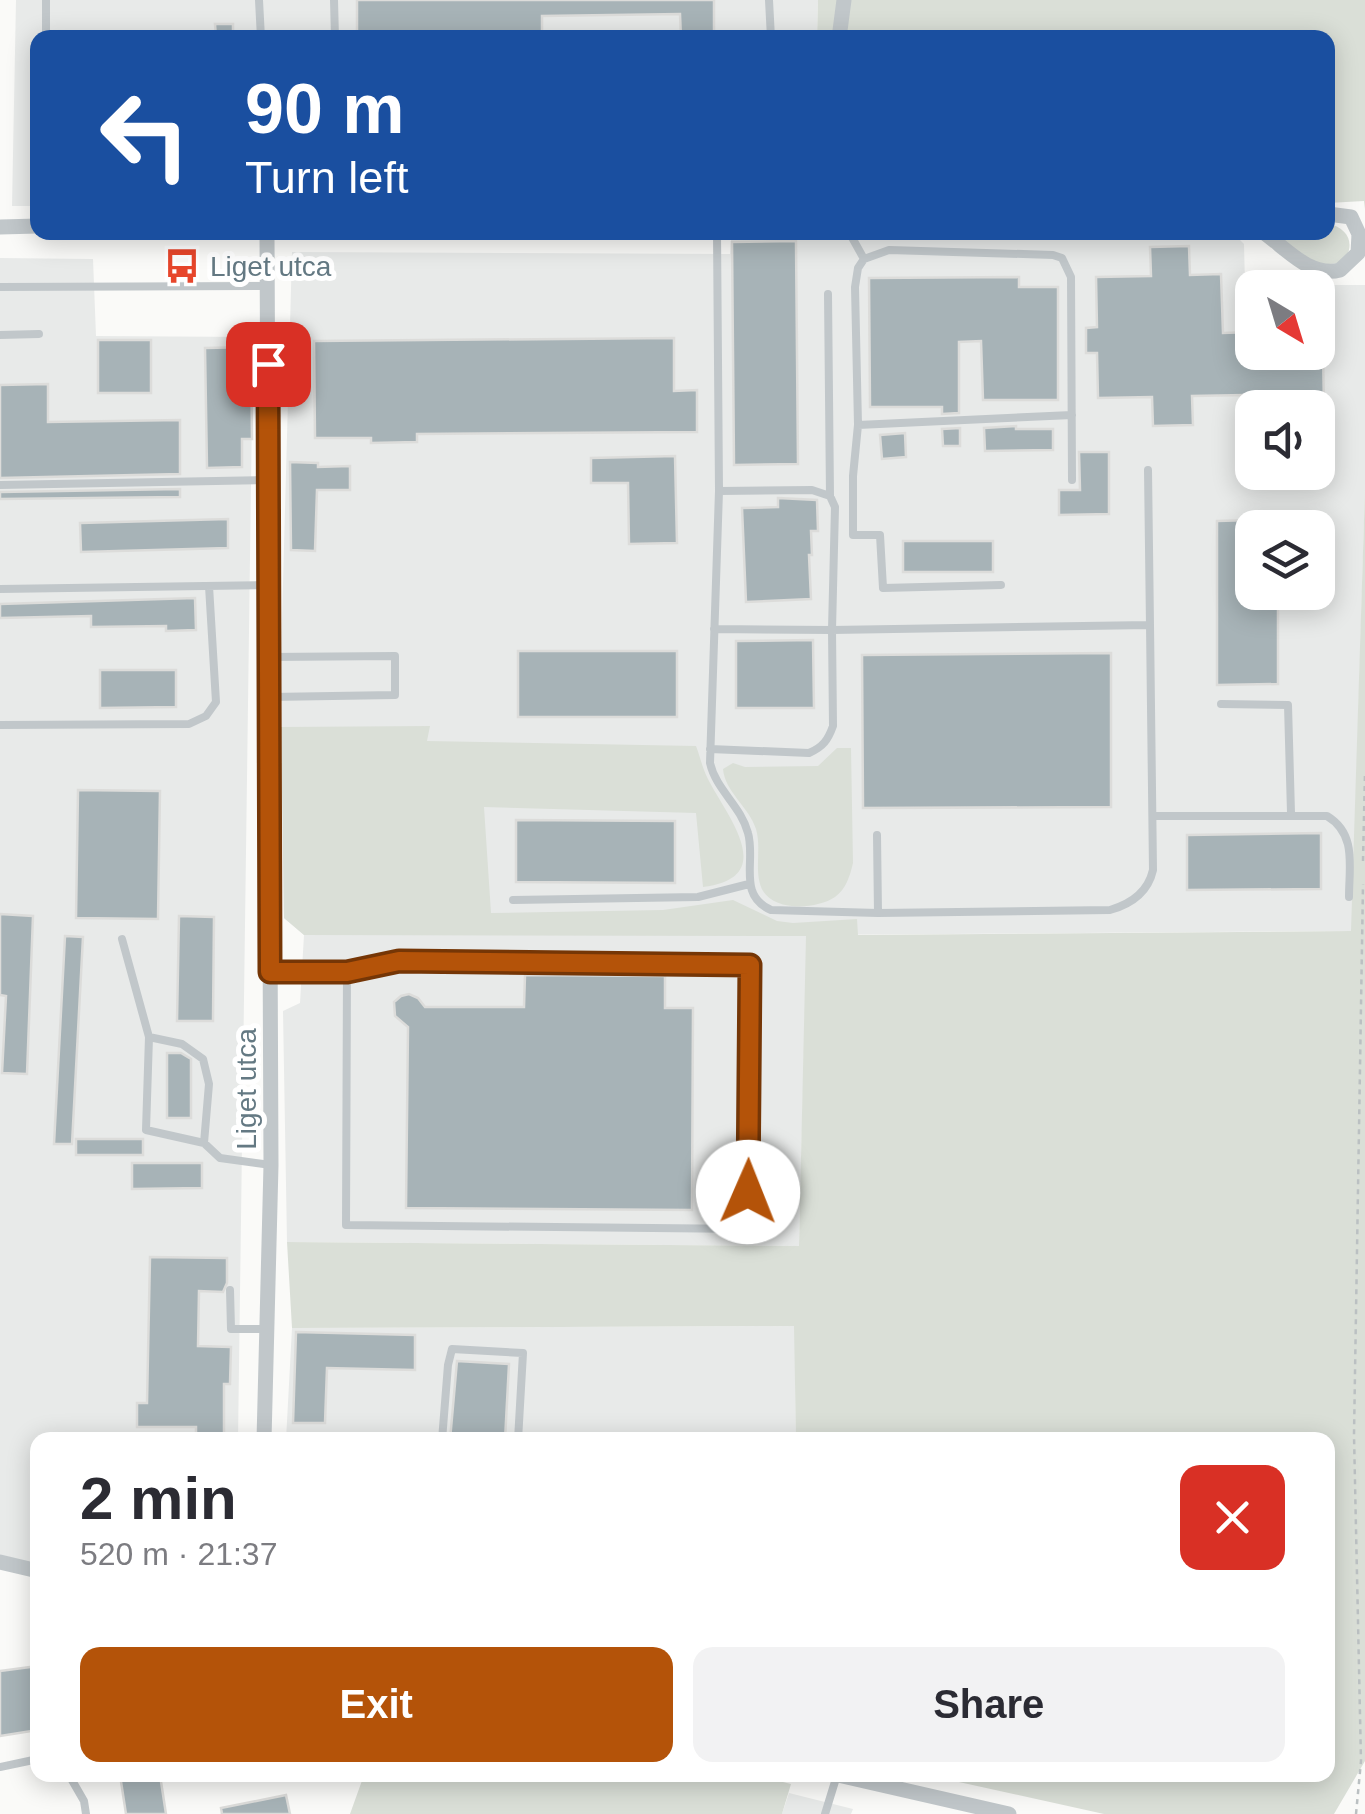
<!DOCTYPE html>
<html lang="en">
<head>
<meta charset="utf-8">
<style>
  :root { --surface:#fff; --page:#f2f2f3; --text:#2b2b33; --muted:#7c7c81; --accent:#b45309 }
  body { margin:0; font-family:Arial,sans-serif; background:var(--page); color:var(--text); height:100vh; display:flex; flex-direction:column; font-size:38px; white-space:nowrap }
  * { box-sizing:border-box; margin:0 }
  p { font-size:32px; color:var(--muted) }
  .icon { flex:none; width:55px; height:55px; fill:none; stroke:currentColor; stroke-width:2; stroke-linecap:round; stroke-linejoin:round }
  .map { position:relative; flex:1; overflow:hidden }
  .drawer { position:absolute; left:30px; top:1432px; width:1305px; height:350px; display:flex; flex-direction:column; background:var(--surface); border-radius:20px; box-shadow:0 5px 25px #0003 }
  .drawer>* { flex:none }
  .top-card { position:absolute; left:30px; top:30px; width:1305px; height:210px; border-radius:20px; box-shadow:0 5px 25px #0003; background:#1a4fa0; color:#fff; overflow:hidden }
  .needle { width:65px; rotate:142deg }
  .buttons { position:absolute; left:1235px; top:270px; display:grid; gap:20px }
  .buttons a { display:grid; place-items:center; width:100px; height:100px; border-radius:20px; background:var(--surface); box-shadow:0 5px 25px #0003; font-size:50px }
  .pin { position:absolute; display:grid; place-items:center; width:85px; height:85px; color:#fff; margin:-42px; border-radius:20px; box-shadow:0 5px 15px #0006 }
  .me { position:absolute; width:110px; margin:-55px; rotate:1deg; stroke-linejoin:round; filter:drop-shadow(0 0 8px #0008) }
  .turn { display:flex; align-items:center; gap:35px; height:210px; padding:0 50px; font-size:45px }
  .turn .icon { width:130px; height:130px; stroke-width:2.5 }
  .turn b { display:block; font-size:70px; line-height:85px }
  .round { display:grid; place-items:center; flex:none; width:105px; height:105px; border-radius:20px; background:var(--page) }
  .head { display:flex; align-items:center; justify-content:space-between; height:170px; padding:0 50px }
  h1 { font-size:60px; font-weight:700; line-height:75px }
  .cta { display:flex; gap:20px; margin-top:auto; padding:20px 50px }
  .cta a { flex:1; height:115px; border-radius:20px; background:var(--accent); color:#fff; font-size:40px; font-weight:700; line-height:115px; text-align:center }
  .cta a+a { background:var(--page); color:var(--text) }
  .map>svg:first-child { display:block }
  .built { fill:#e8eae9; fill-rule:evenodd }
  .green { fill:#dadfd7 }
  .building { fill:#a7b3b7; stroke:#dcdcda; stroke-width:2.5 }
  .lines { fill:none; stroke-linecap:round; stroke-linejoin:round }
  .path { stroke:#bbc0c2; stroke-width:2.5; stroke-dasharray:5 5; stroke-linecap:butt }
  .service { stroke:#c1c7ca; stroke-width:8 }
  .minor { stroke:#c1c7ca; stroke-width:15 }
  .route-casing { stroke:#753606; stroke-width:25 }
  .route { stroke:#b45309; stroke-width:18 }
  .labels { text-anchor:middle; stroke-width:10; stroke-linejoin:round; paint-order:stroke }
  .poi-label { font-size:28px; fill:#647983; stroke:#fff; text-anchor:start }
  .street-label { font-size:28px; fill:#647983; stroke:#fff }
</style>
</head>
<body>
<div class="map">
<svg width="1365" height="1814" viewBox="0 0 1365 1814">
  <rect width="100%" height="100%" fill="#fafaf8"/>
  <path class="built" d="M 16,0 L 818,0 L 817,38 L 38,38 L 37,206 L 12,206 Z
    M 1236,236 L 1244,244 L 1245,285 L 1365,285 L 1365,488 L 1352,931 L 807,935 L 799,1246 L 287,1242 L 283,1011 L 300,1003 L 304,935 L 284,918 L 281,657 L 292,252 L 730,254 L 731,240 ZM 1252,288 L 1318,288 L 1318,352 L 1252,352 ZM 1252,408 L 1318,408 L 1318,472 L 1252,472 ZM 1252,528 L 1318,528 L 1318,592 L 1252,592 Z
    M 0,258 L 93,259 L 96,336 L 253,337 L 238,1440 L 38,1440 L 37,1566 L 0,1557 Z
    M 795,1326 L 796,1440 L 286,1440 L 292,1328 Z
    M 789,1793 L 853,1809 L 851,1814 L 782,1814 Z"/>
  <path class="green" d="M 818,0 L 1365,0 L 1365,209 L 1364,201 L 1328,203 L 1328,38 L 817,38 Z
    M 1328,223 C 1349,229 1356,244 1343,263 L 1316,265 L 1273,233 L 1328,232 Z
    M 1365,488 L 1365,1761 L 1334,1814 L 1104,1814 L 927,1775 L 1328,1775 L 1328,1440 L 796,1440 L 794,1326 L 292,1328 L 287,1242 L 799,1246 L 806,936 L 304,935 L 284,918 L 281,727 L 430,726 L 427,741 L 696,746 C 700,756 702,767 707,777 C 724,813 782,877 703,887 L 696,813 L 484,807 L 491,913 L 663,910 L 733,900 L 777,921 L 793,923 L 857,919 L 858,935 L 1351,931 Z
    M 837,748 L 851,748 L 853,863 C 850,876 846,889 835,897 C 817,909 776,912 763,891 C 753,873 762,849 756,829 C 749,807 725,792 723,769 L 733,763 L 745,767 L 818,766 Z
    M 364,1775 L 755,1775 L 791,1784 L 782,1814 L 350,1814 Z"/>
  <path class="building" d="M 357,0 L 714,0 L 714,38 L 681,38 L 680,14 L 542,16 L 542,32 L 501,32 L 501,38 L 357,38 Z
    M 215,24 L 233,24 L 233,38 L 216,38 Z
    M 796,241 L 798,464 L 734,465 L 732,242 Z
    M 1189,246 L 1190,275 L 1221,274 L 1223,333 L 1252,332 L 1252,352 L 1323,352 L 1324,408 L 1245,407 L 1245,395 L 1192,396 L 1193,425 L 1153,426 L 1152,397 L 1098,398 L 1097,353 L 1086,353 L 1086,328 L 1097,327 L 1096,277 L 1151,276 L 1150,247 Z
    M 1019,277 L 1019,287 L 1058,287 L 1058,400 L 983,400 L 981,341 L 959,342 L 959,413 L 942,414 L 942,407 L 870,407 L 869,278 Z
    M 674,338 L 674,391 L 697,390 L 697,432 L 417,434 L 417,442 L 371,443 L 371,438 L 315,438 L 314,341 Z
    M 98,340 L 151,340 L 151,393 L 98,393 Z
    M 251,347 L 252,439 L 242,439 L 242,467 L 207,468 L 205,348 Z
    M 48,384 L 48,422 L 180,420 L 180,474 L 0,478 L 0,385 Z
    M 1016,426 L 1016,429 L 1053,429 L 1053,450 L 985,451 L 984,428 Z
    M 960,428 L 960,446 L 943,446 L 942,429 Z
    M 905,433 L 906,457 L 882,459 L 880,435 Z
    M 1079,452 L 1109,452 L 1109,514 L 1059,515 L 1059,490 L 1080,490 Z
    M 675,456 L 677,543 L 629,544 L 628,483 L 591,483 L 591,458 Z
    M 290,462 L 318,463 L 318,467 L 350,466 L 350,490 L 317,490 L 315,551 L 291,550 Z
    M 180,489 L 180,497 L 0,499 L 0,492 Z
    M 778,498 L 817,500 L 818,531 L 811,531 L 812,555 L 809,555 L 811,599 L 746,602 L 742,508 L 778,507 Z
    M 228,519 L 228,548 L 81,552 L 80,523 Z
    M 1252,520 L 1252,592 L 1278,592 L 1278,684 L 1217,685 L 1217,521 Z
    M 903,541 L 993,541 L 993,572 L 903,572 Z
    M 195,598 L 196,630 L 166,631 L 166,626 L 91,627 L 91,616 L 0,618 L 0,604 Z
    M 813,640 L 814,708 L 736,708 L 736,641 Z
    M 518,651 L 677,651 L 677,717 L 518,717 Z
    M 1111,653 L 1111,807 L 863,808 L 862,655 Z
    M 100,670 L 176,670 L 176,707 L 100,708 Z
    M 78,790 L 160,791 L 158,919 L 76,918 Z
    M 516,820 L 675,821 L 675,883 L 516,882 Z
    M 1321,833 L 1321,889 L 1187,890 L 1187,835 Z
    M 0,914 L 33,916 L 27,1074 L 2,1073 L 6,996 L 0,995 Z
    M 179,916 L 214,917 L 213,1021 L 177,1021 Z
    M 65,936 L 83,937 L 72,1144 L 54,1144 Z
    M 525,975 L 665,976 L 665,1008 L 693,1008 L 692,1210 L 406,1208 L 408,1027 L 395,1016 L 394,1002 L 401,996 L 409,994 L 418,998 L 425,1007 L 524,1007 Z
    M 167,1053 L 181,1053 L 191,1059 L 191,1118 L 167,1118 Z
    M 76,1139 L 143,1139 L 143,1155 L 76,1155 Z
    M 132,1163 L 202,1163 L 202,1188 L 132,1189 Z
    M 150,1257 L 227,1258 L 227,1283 L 223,1292 L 199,1291 L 198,1346 L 231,1347 L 230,1384 L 224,1384 L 224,1440 L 196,1440 L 196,1427 L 137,1427 L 137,1403 L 147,1403 Z
    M 296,1332 L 415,1335 L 415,1370 L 327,1368 L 325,1423 L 293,1423 Z
    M 457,1361 L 509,1364 L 505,1440 L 450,1440 Z
    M 38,1666 L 38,1730 L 0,1736 L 0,1671 Z
    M 120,1775 L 160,1775 L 166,1814 L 126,1814 Z
    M 286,1795 L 290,1814 L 222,1814 L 221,1808 Z"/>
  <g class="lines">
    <path class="path" d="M 1363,861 L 1365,773
      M 1356,1814 L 1361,1761 L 1354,1435 L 1363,884"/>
    <path class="service" d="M 46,0 L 46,38
      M 259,0 L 261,38
      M 334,0 L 335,38
      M 769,0 L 771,38
      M 717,232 L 719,491 L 812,490 L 830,496 L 835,507 L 832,630 L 1150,625 L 1148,470
      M 849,232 L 864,259 L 858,268 L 855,287 L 858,425 L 853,476 L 853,535 L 880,535 L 883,588 L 1001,585
      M 864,259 L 889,250 L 1053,255 L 1062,258 L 1071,277 L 1072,480
      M 0,287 L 268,286
      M 828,294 L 830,496
      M 0,335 L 39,334
      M 858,425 L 1072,415
      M 0,485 L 268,480
      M 719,491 L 710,763 C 716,790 741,806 748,833 C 756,861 737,895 771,910 L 878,913 L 1110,910 C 1131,904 1148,892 1153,870 L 1150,625
      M 0,589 L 268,585
      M 269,657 L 395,656 L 395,695 L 270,697
      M 1221,704 L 1288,705 L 1291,813
      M 0,725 L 189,724 L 206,716 L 216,702 L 209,586
      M 710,749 L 809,753 C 823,747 828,740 833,726 L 832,630 L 714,629
      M 1153,816 L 1327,816 C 1357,834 1349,866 1349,897
      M 877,835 L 878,913
      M 513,900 L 698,897 L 749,884
      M 122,939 L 149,1037 L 146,1130 L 204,1143 L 220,1158 L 271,1165
      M 270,972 L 347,972 L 399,961 L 751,965 L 748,1229 L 346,1225 L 347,972
      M 149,1037 L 182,1044 L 203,1059 L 209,1084 L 204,1143
      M 230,1290 L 231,1329 L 267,1329
      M 264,1439 L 301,1440
      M 442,1440 L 448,1365 L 452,1349 L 523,1353 L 518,1440
      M 0,1767 L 38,1759
      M 69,1775 L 84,1801 L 86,1814
      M 825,1814 L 837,1775"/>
    <path class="minor" d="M 839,38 L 844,0
      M 0,227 L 38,226
      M 1263,232 C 1286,248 1310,278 1340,270 L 1358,253 L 1359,234 L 1351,217 L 1328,214
      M 264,1440 L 271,1165 L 267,232
      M 0,1562 L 38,1571
      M 838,1775 L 1009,1814"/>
  </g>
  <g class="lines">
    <defs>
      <path id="route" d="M 268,364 L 270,972 L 347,972 L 399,961 L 750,965 L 748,1192"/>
    </defs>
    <use href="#route" class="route-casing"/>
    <use href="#route" class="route"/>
  </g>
  <defs>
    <symbol id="bus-bare" viewBox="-9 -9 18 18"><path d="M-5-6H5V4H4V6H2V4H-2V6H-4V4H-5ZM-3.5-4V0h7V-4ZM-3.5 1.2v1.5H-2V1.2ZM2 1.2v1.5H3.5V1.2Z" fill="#e7462b" stroke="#fff" stroke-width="2.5" paint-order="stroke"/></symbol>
  </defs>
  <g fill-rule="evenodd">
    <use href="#bus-bare" x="157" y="241" width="50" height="50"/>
  </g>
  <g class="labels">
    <g class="poi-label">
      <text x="210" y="276">Liget utca</text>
    </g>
    <g class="street-label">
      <text transform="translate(246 1089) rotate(-90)" y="10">Liget utca</text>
    </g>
  </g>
</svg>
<div class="buttons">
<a><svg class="needle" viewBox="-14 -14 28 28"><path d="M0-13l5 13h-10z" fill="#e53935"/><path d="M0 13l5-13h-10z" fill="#7c7c81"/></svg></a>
<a><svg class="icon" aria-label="sound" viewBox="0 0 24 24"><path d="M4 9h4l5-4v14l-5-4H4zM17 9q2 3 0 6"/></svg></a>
<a><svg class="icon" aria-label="layers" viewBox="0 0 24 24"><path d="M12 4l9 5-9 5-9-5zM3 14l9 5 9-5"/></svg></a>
</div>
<div class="pin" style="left:268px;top:364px;background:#d93025"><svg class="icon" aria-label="arrive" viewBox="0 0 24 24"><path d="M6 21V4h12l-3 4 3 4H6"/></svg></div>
<svg class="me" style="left:748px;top:1192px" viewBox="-20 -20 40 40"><circle r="19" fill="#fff"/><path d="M0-13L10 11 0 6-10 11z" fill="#b45309"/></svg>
<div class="top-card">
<div class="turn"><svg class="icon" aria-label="left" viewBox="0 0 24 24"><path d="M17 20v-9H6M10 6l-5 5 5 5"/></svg><div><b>90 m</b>Turn left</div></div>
</div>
<section class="drawer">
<div class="head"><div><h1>2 min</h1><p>520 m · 21:37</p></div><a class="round" style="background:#d93025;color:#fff"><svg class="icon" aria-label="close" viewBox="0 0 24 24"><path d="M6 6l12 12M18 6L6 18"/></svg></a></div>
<div class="cta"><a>Exit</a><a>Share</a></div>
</section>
</div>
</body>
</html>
